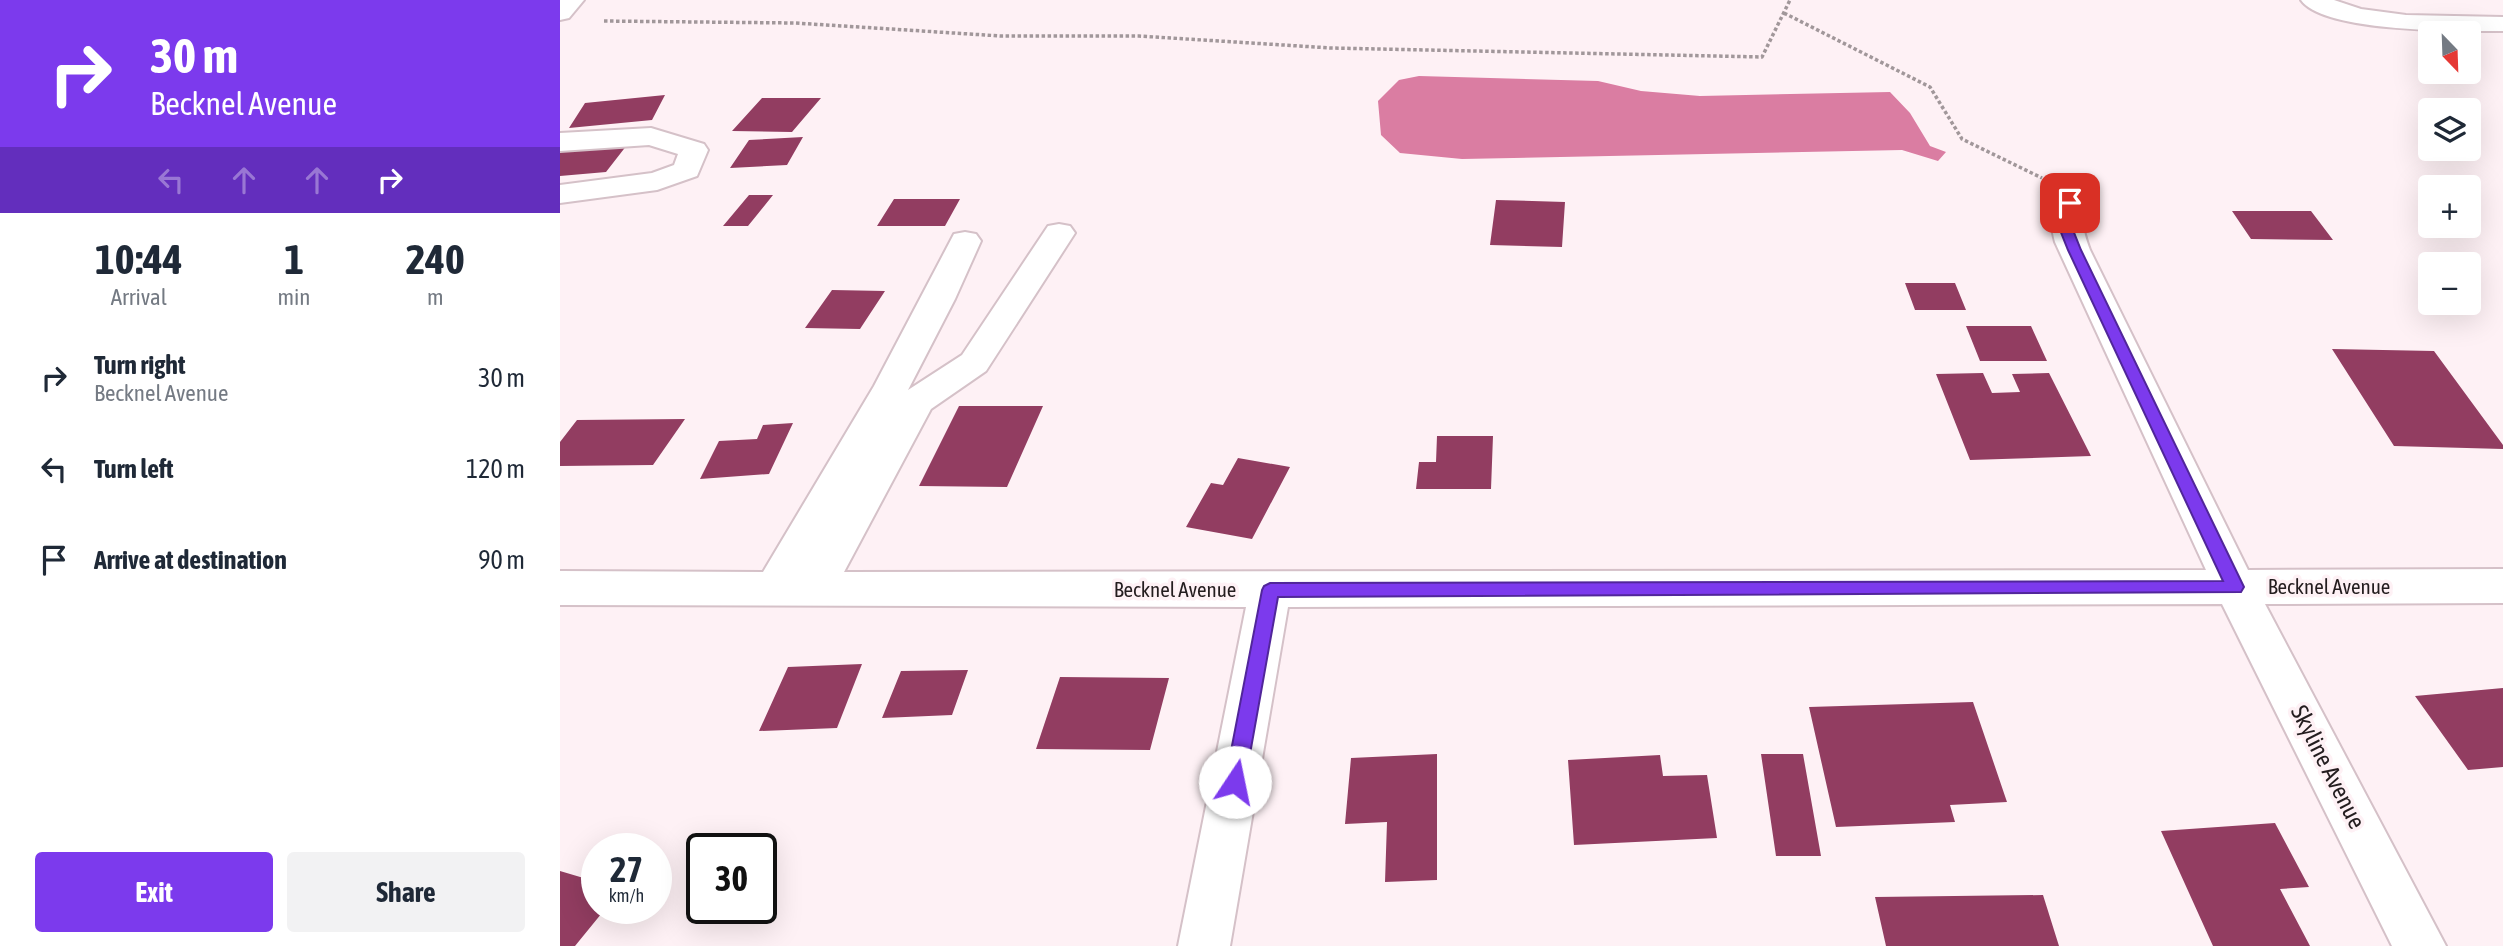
<!DOCTYPE html>
<html lang="en">
<head>
<meta charset="utf-8">
<style>
  :root { --surface:#fff; --page:#f2f2f3; --text:#1f2937; --muted:#747a83; --accent:#7c3aed }
  body { margin:0; font-family:"Asap Condensed",sans-serif; background:var(--page); color:var(--text); height:100vh; display:flex; flex-direction:column; font-size:26px; white-space:nowrap }
  * { box-sizing:border-box; margin:0 }
  p { font-size:23px; color:var(--muted) }
  .icon { flex:none; width:38px; height:38px; fill:none; stroke:currentColor; stroke-width:2; stroke-linecap:round; stroke-linejoin:round }
  .map { position:relative; flex:1; overflow:hidden }
  .side { display:flex; flex-direction:column; background:var(--surface); width:560px }
  .side>* { flex:none }
  .guide { background:#7c3aed; color:#fff; overflow:hidden }
  .needle { width:46px; rotate:157deg }
  .buttons { position:absolute; left:1858px; top:21px; display:grid; gap:14px }
  .buttons a { display:grid; place-items:center; width:63px; height:63px; border-radius:7px; background:var(--surface); box-shadow:0 7px 28px #0002; font-size:35px }
  .speed { position:absolute; left:21px; top:833px; display:flex; gap:14px; font-size:35px; font-weight:700; text-align:center }
  .speed>* { display:grid; place-content:center; width:91px; height:91px; border-radius:50%; background:var(--surface); box-shadow:0 7px 28px #0002; line-height:1 }
  .speed small { font-size:18px; font-weight:400 }
  .speed .limit { border:4px solid #111; border-radius:10px; background:#fff; color:#111 }
  .pin { position:absolute; display:grid; place-items:center; width:60px; height:60px; color:#fff; margin:-30px; border-radius:14px; box-shadow:0 4px 10px #0006 }
  .me { position:absolute; width:77px; margin:-38px; rotate:11deg; stroke-linejoin:round; filter:drop-shadow(0 0 5px #0008) }
  .turn { display:flex; align-items:center; gap:24px; height:147px; padding:0 35px; font-size:32px }
  .turn .icon { width:91px; height:91px; stroke-width:2.5 }
  .turn b { display:block; font-size:49px; line-height:60px }
  .lanes { display:flex; align-items:center; height:66px; padding:0 35px; background:#0003; justify-content:center; gap:35px; direction:ltr }
  .lanes .off { opacity:.35 }
  .eta { display:flex; justify-content:space-evenly; align-items:center; height:119px; text-align:center }
  .eta b { font-size:42px; font-weight:700; line-height:49px }
  .primary-button { display:flex; gap:14px; margin-top:auto; padding:14px 35px }
  .primary-button a { flex:1; height:80px; border-radius:7px; background:var(--accent); color:#fff; font-size:28px; font-weight:700; line-height:80px; text-align:center }
  .primary-button a+a { background:var(--page); color:var(--text) }
  ul { padding:0; list-style:none }
  li { display:flex; align-items:center; gap:21px; height:91px; padding:0 35px }
  li div { flex:1 }
  li b { display:block; font-size:26px }
  li em { font-style:normal }
  main { display:flex; flex:1; min-height:0 }
  .map>svg:first-child { display:block }
  .water { fill:#da7da2 }
  .building { fill:#923d61 }
  .lines { fill:none; stroke-linecap:round; stroke-linejoin:round }
  .minor-casing { stroke:#d5c1c8; stroke-width:4 }
  .major-casing { stroke:#d5c1c8; stroke-width:4 }
  .path { stroke:#a1979a; stroke-width:3.5; stroke-dasharray:3.5 2.5; stroke-linecap:butt }
  .minor { fill:#fff; fill-rule:evenodd }
  .major { fill:#fff; fill-rule:evenodd }
  .route { fill:#7c3aed; stroke:#51269a; stroke-width:2 }
  .labels { text-anchor:middle; stroke-width:7; stroke-linejoin:round; paint-order:stroke }
  .street-label { font-size:21px; fill:#241d1f; stroke:#fef1f5 }
  .near-street-label { font-size:24px; fill:#241d1f; stroke:#fef1f5 }
</style>
</head>
<body>
<main>
<section class="side">
<div class="guide">
<div class="turn"><svg class="icon" aria-label="right" viewBox="0 0 24 24"><path d="M7 20v-9h11M14 6l5 5-5 5"/></svg><div><b>30 m</b>Becknel Avenue</div></div>
<div class="lanes"><svg class="icon off" aria-label="left" viewBox="0 0 24 24"><path d="M17 20v-9H6M10 6l-5 5 5 5"/></svg><svg class="icon off" aria-label="ahead" viewBox="0 0 24 24"><path d="M12 20V5M6 11l6-6 6 6"/></svg><svg class="icon off" aria-label="ahead" viewBox="0 0 24 24"><path d="M12 20V5M6 11l6-6 6 6"/></svg><svg class="icon" aria-label="right" viewBox="0 0 24 24"><path d="M7 20v-9h11M14 6l5 5-5 5"/></svg></div>
</div>
<div class="eta">
<div><b>10:44</b><p>Arrival</p></div>
<div><b>1</b><p>min</p></div>
<div><b>240</b><p>m</p></div>
</div>
<ul>
<li><svg class="icon" aria-label="right" viewBox="0 0 24 24"><path d="M7 20v-9h11M14 6l5 5-5 5"/></svg><div><b>Turn right</b><p>Becknel Avenue</p></div><em>30 m</em></li>
<li><svg class="icon" aria-label="left" viewBox="0 0 24 24"><path d="M17 20v-9H6M10 6l-5 5 5 5"/></svg><div><b>Turn left</b></div><em>120 m</em></li>
<li><svg class="icon" aria-label="arrive" viewBox="0 0 24 24"><path d="M6 21V4h12l-3 4 3 4H6"/></svg><div><b>Arrive at destination</b></div><em>90 m</em></li>
</ul>
<div class="primary-button"><a>Exit</a><a>Share</a></div>
</section>
<div class="map">
<svg width="1943" height="946" viewBox="0 0 1943 946">
  <rect width="100%" height="100%" fill="#fef1f5"/>
  <path class="water" d="M 859,76 L 1038,81 L 1081,91 L 1140,96 L 1330,92 L 1350,113 L 1370,146 L 1386,152 L 1378,161 L 1342,150 L 902,159 L 840,153 L 821,135 L 818,101 L 839,80 Z"/>
  <path class="building" d="M 105,95 L 92,120 L 9,128 L 25,103 Z
    M 202,98 L 261,98 L 232,132 L 172,131 Z
    M 243,137 L 227,165 L 170,168 L 189,140 Z
    M 67,145 L 46,172 L 0,176 L 0,149 Z
    M 189,195 L 213,195 L 188,226 L 163,226 Z
    M 334,199 L 400,199 L 385,226 L 317,226 Z
    M 936,200 L 1005,202 L 1002,247 L 930,245 Z
    M 1672,211 L 1751,211 L 1773,240 L 1691,239 Z
    M 1345,283 L 1395,283 L 1406,310 L 1355,310 Z
    M 272,290 L 325,291 L 300,329 L 245,328 Z
    M 1406,326 L 1471,326 L 1487,361 L 1420,361 Z
    M 1772,349 L 1874,351 L 1943,445 L 1943,449 L 1834,446 Z
    M 1423,373 L 1432,393 L 1460,392 L 1452,374 L 1489,373 L 1531,456 L 1410,460 L 1376,374 Z
    M 399,406 L 483,406 L 447,487 L 359,486 Z
    M 125,419 L 93,465 L 0,466 L 0,442 L 17,420 Z
    M 233,423 L 209,474 L 140,479 L 159,441 L 197,439 L 203,425 Z
    M 877,436 L 933,436 L 931,489 L 856,489 L 859,462 L 876,462 Z
    M 678,458 L 730,467 L 692,539 L 626,527 L 651,483 L 663,485 Z
    M 302,664 L 277,728 L 199,731 L 228,667 Z
    M 408,670 L 392,715 L 322,718 L 341,671 Z
    M 500,677 L 609,678 L 590,750 L 476,749 Z
    M 1943,688 L 1943,767 L 1908,770 L 1855,696 Z
    M 1413,702 L 1447,802 L 1390,805 L 1395,822 L 1276,827 L 1249,707 Z
    M 877,754 L 877,880 L 825,882 L 827,822 L 785,824 L 791,758 Z
    M 1201,754 L 1243,754 L 1261,856 L 1216,856 Z
    M 1100,755 L 1103,776 L 1147,775 L 1157,838 L 1014,845 L 1008,760 Z
    M 1715,823 L 1749,887 L 1720,889 L 1750,946 L 1653,946 L 1601,831 Z
    M 0,871 L 37,882 L 37,908 L 46,908 L 15,946 L 0,946 Z
    M 1483,895 L 1499,946 L 1326,946 L 1315,897 Z"/>
  <g class="lines">
    <defs>
      <path id="minor" d="M 1741,0 L 1774,0 L 1801,9 L 1846,15 L 1943,17 L 1943,31 C 1903,31 1764,33 1741,0 Z
        M 91,128 L 144,144 L 148,150 L 137,176 L 97,190 L 0,203 L 0,185 L 92,173 L 114,165 L 118,154 L 89,145 L 0,151 L 0,133 Z
        M 1516,185 L 1527,188 L 1531,194 C 1519,214 1522,229 1530,250 L 1688,570 L 1943,569 L 1943,603 L 1705,604 L 1886,946 L 1832,946 L 1662,604 L 728,607 L 670,946 L 618,946 L 686,607 L 0,605 L 0,571 L 203,572 L 314,386 L 394,234 L 405,232 L 416,234 L 421,241 L 395,299 L 348,390 L 402,355 L 488,226 L 499,224 L 510,226 L 515,233 L 426,371 L 371,409 L 284,572 L 1646,570 L 1495,242 C 1489,221 1493,206 1505,188 Z"/>
      <path id="major" d="M 0,0 L 24,0 L 9,18 L 0,20 Z"/>
    </defs>
    <use href="#minor" class="minor-casing"/>
    <use href="#major" class="major-casing"/>
    <path class="path" d="M 1224,13 L 1370,87 L 1402,139 L 1482,178
      M 44,21 L 235,23 L 441,36 L 579,36 L 771,48 L 1202,57 L 1230,0"/>
    <use href="#minor" class="minor"/>
    <use href="#major" class="major"/>
  </g>
  <path class="route" d="M 1510,199 L 1516,203 L 1511,225 L 1521,250 L 1684,587 L 1681,592 L 718,597 L 685,782 L 682,788 L 675,791 L 668,788 L 665,782 L 702,590 L 704,586 L 710,583 L 1663,581 L 1508,250 L 1498,225 L 1503,203 Z"/>
  <g class="labels">
    <g class="street-label">
      <text x="1769" y="594">Becknel Avenue</text>
      <text x="615" y="597">Becknel Avenue</text>
    </g>
    <g class="near-street-label">
      <text transform="translate(1768 767) rotate(63)" y="8">Skyline Avenue</text>
    </g>
  </g>
</svg>
<div class="buttons">
<a><svg class="needle" viewBox="-14 -14 28 28"><path d="M0-13l5 13h-10z" fill="#e53935"/><path d="M0 13l5-13h-10z" fill="#747a83"/></svg></a>
<a><svg class="icon" aria-label="layers" viewBox="0 0 24 24"><path d="M12 4l9 5-9 5-9-5zM3 14l9 5 9-5"/></svg></a>
<a>+</a>
<a>−</a>
</div>
<div class="speed"><div>27<small>km/h</small></div><div class="limit">30</div></div>
<div class="pin" style="left:1510px;top:203px;background:#d93025"><svg class="icon" aria-label="arrive" viewBox="0 0 24 24"><path d="M6 21V4h12l-3 4 3 4H6"/></svg></div>
<svg class="me" style="left:675px;top:782px" viewBox="-20 -20 40 40"><circle r="19" fill="#fff"/><path d="M0-13L10 11 0 6-10 11z" fill="#7c3aed"/></svg>
</div>
</main>
</body>
</html>
